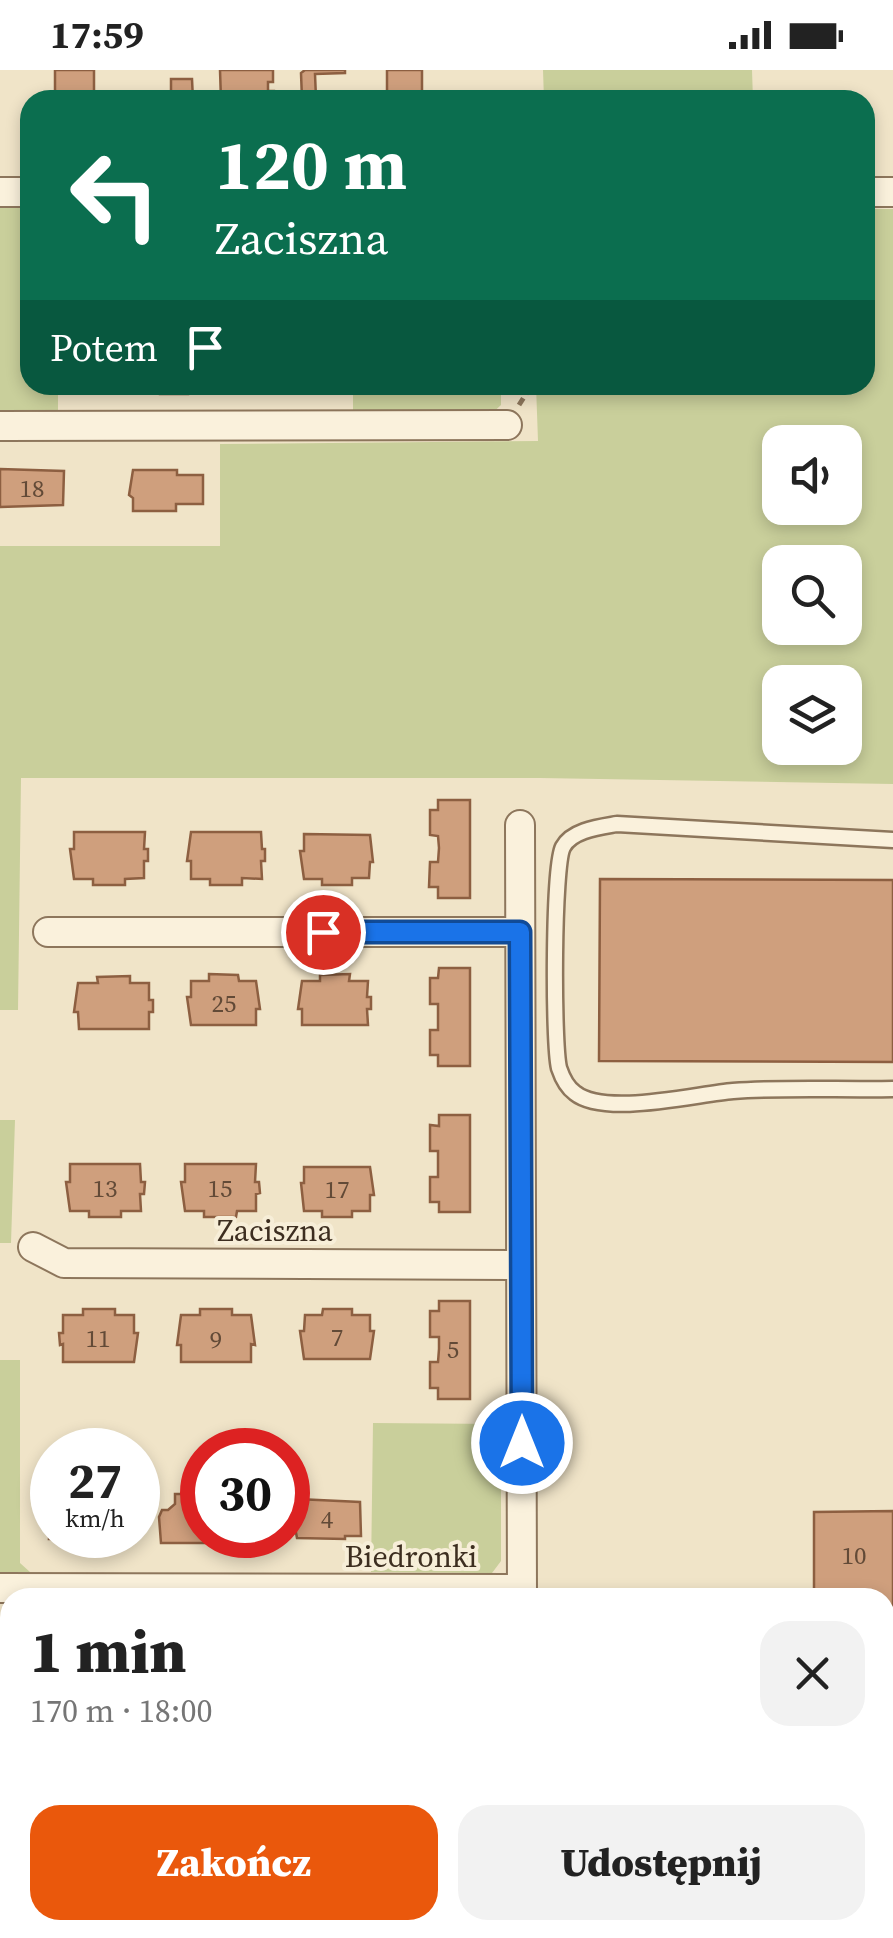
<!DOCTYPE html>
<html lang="pl">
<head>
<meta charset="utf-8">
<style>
  :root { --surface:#fff; --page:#f2f2f2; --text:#222; --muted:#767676; --accent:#ea580c }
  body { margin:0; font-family:"Source Serif 4",serif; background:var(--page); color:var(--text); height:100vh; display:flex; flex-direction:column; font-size:38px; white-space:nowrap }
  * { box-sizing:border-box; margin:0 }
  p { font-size:32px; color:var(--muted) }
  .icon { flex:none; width:55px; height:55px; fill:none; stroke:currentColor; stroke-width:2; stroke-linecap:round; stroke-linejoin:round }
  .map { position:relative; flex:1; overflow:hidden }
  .panel { position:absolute; left:0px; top:1518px; width:895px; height:352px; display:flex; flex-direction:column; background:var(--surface); border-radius:30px 30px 0 0; box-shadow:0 5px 15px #0003 }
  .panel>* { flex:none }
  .top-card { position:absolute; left:20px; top:20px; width:855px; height:305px; border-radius:30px; box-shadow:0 5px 15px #0003; background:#0b6e4f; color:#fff; overflow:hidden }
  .buttons { position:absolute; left:762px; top:355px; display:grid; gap:20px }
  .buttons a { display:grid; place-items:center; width:100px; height:100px; border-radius:20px; background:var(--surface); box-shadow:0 5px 15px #0003; font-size:50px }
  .speed { position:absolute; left:30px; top:1358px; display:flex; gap:20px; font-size:50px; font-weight:700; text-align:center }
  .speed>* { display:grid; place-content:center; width:130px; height:130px; border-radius:50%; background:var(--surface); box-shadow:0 5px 15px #0003; line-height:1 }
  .speed small { font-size:25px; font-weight:400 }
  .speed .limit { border:15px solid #d22; background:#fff; color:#111 }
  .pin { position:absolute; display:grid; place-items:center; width:85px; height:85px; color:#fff; margin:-42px; border:5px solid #fff; border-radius:50%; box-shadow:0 2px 10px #0007 }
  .me { position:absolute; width:110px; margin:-55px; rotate:0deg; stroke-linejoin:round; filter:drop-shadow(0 0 8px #0008) }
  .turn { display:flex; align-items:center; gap:35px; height:210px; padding:0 30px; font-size:45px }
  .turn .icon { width:130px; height:130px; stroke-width:2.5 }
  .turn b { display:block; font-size:70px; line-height:85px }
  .then { display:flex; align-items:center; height:95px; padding:0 30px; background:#0003; gap:20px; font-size:38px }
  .round { display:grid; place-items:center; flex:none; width:105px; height:105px; border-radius:30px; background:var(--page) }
  .overview { display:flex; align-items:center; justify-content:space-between; height:170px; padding:0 30px }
  h1 { font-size:60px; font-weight:800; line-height:75px }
  .action { display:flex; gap:20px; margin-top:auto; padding:20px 30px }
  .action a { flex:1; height:115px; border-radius:30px; background:var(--accent); color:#fff; font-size:40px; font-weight:800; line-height:115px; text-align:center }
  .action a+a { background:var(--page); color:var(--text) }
  .status { display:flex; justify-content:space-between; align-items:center; height:70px; padding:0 50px; background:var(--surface); direction:ltr }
  .status svg { height:28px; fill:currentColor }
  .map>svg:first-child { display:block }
  .green { fill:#c9cf9b; fill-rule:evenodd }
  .building { fill:#cf9f7d; stroke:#8d5f41; stroke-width:2.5 }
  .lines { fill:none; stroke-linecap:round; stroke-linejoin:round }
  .service-casing { stroke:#8d765c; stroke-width:19 }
  .minor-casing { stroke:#8d765c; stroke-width:32 }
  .tertiary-casing { stroke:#8d765c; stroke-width:38 }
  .path { stroke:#8d765c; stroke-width:5; stroke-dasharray:8 5; stroke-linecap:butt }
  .service { stroke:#faf1dc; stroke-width:14 }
  .minor { stroke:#faf1dc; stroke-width:28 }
  .tertiary { stroke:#faf1dc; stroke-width:32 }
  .route-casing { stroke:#114b97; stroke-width:25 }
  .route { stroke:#1a73e8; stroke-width:18 }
  .labels { text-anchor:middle; stroke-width:8; stroke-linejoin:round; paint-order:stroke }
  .number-label { font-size:25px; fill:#624a37 }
  .street-label { font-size:30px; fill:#3d2e20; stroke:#f7eed8 }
</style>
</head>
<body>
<div class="status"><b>17:59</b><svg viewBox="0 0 49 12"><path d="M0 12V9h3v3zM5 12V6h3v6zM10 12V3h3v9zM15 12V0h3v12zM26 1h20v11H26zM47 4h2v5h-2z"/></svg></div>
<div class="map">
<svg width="893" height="1868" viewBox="0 0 893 1868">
  <rect width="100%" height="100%" fill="#f0e4c8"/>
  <path class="green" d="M 543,0 L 752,0 L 753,30 L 544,30 Z
    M 0,128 L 30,128 L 30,315 L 58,315 L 58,348 L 0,347 Z
    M 865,139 L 893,139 L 893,714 L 540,708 L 21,708 L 18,940 L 0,940 L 0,476 L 220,476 L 220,374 L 538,371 L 536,315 L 865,315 ZM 780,372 L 845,372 L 845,438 L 780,438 ZM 780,492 L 845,492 L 845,558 L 780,558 ZM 780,612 L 845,612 L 845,678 L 780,678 Z
    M 353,315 L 501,315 L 501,335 L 487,348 L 353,348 Z
    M 0,1050 L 15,1050 L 11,1173 L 0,1173 Z
    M 0,1290 L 20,1290 L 20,1493 L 30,1502 L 0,1502 Z
    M 373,1353 L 501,1354 L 501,1491 L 492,1503 L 371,1502 Z"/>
  <path class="building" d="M 55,0 L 94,0 L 94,30 L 55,30 Z
    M 220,0 L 273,0 L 273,12 L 268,12 L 268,21 L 274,21 L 275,30 L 221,30 Z
    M 305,0 L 345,0 L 345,3 L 315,4 L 316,28 L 345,27 L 345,30 L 302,29 L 301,3 Z
    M 387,0 L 422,0 L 422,30 L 387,30 Z
    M 171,9 L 192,9 L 193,30 L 133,30 L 133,22 L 171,21 Z
    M 160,315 L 188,315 L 188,324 L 160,324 Z
    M 276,315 L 336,315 L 336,322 L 301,322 L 301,317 Z
    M 0,399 L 64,401 L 63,435 L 0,437 Z
    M 133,400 L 177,400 L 177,405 L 203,405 L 203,434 L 176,434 L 176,441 L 133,441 L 133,428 L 129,425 Z
    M 438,730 L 470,730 L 470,828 L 438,828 L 438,817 L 429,817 L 430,792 L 438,792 L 439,778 L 438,766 L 430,765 L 430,740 L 438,740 Z
    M 74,762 L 145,762 L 144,779 L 148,779 L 148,791 L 144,791 L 144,808 L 125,809 L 125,815 L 93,815 L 93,809 L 74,809 L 70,779 L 74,779 Z
    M 191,762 L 261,762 L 262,779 L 265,779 L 265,791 L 261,791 L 262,809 L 242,808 L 242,815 L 210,815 L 210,809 L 191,809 L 191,791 L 187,791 Z
    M 304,764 L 370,765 L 373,792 L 370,792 L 369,808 L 352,808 L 352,815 L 322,815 L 322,809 L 304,809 L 300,781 L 304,781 Z
    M 600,809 L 893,810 L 893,992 L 599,991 Z
    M 439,898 L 470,898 L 470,996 L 438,996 L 438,985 L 430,985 L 430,960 L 438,960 L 438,934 L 430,934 L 430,908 L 438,908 Z
    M 209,904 L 238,905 L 239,911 L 256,911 L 260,939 L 256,939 L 256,955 L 191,955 L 187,927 L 191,927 L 191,911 L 209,911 Z
    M 350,904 L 349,911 L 368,911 L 367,927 L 371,927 L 371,939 L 367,939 L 368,955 L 302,955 L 302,939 L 298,939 L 302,911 L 320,911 L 320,905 Z
    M 130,906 L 130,913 L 149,913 L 149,930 L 153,930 L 153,942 L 149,942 L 149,959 L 79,959 L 78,942 L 74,942 L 78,913 L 98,913 L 97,907 Z
    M 439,1045 L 470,1045 L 470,1142 L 439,1142 L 439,1132 L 430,1132 L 430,1107 L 438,1107 L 438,1081 L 430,1081 L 430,1055 L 439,1056 Z
    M 70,1094 L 140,1094 L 141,1112 L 145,1112 L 144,1124 L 140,1124 L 141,1141 L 121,1141 L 121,1147 L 89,1147 L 89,1141 L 70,1141 L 66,1112 L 70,1112 Z
    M 185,1094 L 256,1094 L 255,1112 L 259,1112 L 260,1123 L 256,1124 L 256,1141 L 237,1141 L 236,1147 L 204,1147 L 204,1141 L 185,1141 L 181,1112 L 185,1112 Z
    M 304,1097 L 370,1097 L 374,1125 L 370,1125 L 370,1141 L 352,1141 L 352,1147 L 322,1147 L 322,1141 L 304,1141 L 301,1113 L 304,1113 Z
    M 439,1231 L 470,1231 L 470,1329 L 438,1329 L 438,1318 L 430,1318 L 430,1292 L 438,1292 L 439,1279 L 439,1267 L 430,1267 L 430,1241 L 439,1241 Z
    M 83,1239 L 115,1239 L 115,1245 L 134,1245 L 134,1263 L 138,1263 L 134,1292 L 63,1292 L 63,1274 L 60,1275 L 59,1263 L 63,1263 L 63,1245 L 83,1245 Z
    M 200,1239 L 232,1239 L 232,1245 L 251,1245 L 255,1275 L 251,1274 L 251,1292 L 181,1292 L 181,1275 L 177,1275 L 181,1245 L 200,1245 Z
    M 323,1239 L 352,1239 L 352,1245 L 370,1245 L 370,1261 L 374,1261 L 370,1289 L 304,1289 L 300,1261 L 304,1261 L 305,1245 L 322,1245 Z
    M 175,1424 L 202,1424 L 202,1465 L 243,1465 L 243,1469 L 215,1468 L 215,1473 L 161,1473 L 159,1447 L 162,1440 L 168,1440 L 175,1434 Z
    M 50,1429 L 52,1429 L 52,1465 L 123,1465 L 123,1469 L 67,1471 L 67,1469 L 49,1469 L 50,1457 L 45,1453 Z
    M 297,1429 L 360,1432 L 361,1466 L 345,1466 L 345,1469 L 297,1468 L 294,1452 Z
    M 893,1441 L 893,1580 L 885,1580 L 885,1528 L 814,1528 L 814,1442 Z
    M 6,1568 L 10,1568 L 10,1620 L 6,1620 L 6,1602 L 2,1598 L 2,1590 L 6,1585 Z
    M 885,1580 L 893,1580 L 893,1617 L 885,1617 Z
    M 0,1684 L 10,1684 L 10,1714 L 0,1714 Z
    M 71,1860 L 164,1860 L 164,1868 L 71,1868 Z
    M 202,1860 L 258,1860 L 258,1868 L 217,1868 L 216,1862 Z
    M 328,1860 L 377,1860 L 377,1868 L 328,1868 Z
    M 461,1860 L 502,1860 L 502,1868 L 461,1868 Z
    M 708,1860 L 781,1860 L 781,1868 L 708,1867 Z"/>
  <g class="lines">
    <defs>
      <path id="service" d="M 893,770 L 617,754 C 600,757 572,760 563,777 C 553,796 553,973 559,998 C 562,1007 568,1018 575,1023 C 605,1047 696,1024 733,1021 C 786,1017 840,1020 893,1019"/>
      <path id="minor" d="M 0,122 L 30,122
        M 865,122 L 893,122
        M 0,356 L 507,355
        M 520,755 L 522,1528
        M 48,862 L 520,862
        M 33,1177 L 64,1193 L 521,1195
        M 0,1518 L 522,1519"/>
      <path id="tertiary" d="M 885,1766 L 893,1766
        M 0,1775 L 10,1775"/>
    </defs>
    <use href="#service" class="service-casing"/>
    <use href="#minor" class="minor-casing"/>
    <use href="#tertiary" class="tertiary-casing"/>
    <path class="path" d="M 519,335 L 526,324 L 526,315"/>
    <use href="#service" class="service"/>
    <use href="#minor" class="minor"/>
    <use href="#tertiary" class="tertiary"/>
  </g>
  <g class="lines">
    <defs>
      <path id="route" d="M 323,862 L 520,862 L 522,1373"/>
    </defs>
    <use href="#route" class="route-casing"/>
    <use href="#route" class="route"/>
  </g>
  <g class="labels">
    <g class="number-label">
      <text x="32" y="427">18</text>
      <text x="224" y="942">25</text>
      <text x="105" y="1127">13</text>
      <text x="220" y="1127">15</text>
      <text x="337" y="1128">17</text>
      <text x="337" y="1276">7</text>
      <text x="98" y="1277">11</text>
      <text x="216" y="1278">9</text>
      <text x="453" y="1288">5</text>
      <text x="327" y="1458">4</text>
      <text x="854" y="1494">10</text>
    </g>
    <g class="street-label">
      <text x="275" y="1171">Zaciszna</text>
      <text x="411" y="1497">Biedronki</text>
    </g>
  </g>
</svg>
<div class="buttons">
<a><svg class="icon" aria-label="sound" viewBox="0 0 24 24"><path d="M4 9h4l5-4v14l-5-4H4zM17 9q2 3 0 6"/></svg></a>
<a><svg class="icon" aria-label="search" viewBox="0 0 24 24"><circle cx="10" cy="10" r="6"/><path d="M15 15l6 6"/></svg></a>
<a><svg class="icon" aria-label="layers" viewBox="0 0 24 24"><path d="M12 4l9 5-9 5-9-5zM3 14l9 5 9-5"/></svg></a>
</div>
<div class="speed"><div>27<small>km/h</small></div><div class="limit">30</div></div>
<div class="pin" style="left:323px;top:862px;background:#d93025"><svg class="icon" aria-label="arrive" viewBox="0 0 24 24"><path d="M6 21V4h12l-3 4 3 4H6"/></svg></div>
<svg class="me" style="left:522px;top:1373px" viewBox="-20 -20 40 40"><circle r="17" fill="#1a73e8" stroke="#fff" stroke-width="3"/><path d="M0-11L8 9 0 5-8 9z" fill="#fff"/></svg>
<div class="top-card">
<div class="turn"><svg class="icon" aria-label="left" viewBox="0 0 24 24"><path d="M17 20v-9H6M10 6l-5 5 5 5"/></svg><div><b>120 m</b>Zaciszna</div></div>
<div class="then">Potem<svg class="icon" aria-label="arrive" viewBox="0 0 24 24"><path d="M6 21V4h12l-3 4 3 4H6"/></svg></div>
</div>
<section class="panel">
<div class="overview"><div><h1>1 min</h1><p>170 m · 18:00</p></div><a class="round"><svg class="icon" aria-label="close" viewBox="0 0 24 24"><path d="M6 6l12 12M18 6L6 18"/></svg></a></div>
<div class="action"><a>Zakończ</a><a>Udostępnij</a></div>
</section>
</div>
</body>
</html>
